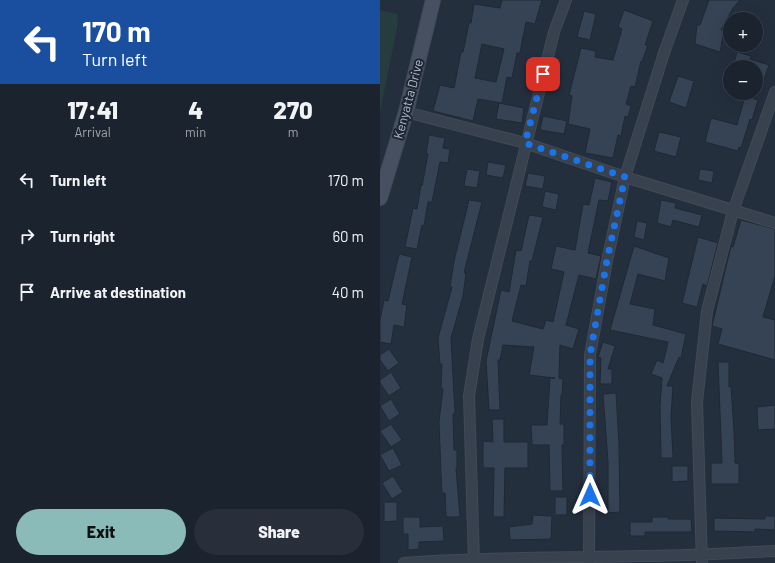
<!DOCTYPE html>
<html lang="en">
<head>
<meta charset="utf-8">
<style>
  :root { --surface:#1b232e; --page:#282f3a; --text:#f1f3f6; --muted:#a0a4aa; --line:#39404a; --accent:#8bbbb9 }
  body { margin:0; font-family:Barlow,sans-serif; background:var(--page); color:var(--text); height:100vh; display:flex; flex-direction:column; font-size:15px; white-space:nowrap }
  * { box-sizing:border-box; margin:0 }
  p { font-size:13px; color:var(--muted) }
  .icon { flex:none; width:22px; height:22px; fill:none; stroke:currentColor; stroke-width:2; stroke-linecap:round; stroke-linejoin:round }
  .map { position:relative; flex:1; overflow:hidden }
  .drawer { display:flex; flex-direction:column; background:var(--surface); width:380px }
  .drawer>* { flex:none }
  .hud { background:#1a4fa0; color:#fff; overflow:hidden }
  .fabs { position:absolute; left:343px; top:12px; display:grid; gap:8px }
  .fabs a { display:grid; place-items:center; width:40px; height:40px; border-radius:50%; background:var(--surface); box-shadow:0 4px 16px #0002,0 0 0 1px var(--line); font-size:20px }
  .pin { position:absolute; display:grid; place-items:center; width:34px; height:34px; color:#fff; margin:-17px; border-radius:8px; box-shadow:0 2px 6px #0006 }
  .me { position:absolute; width:44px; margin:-22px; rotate:0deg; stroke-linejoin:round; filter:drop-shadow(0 0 3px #0008) }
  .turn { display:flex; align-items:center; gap:14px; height:84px; padding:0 16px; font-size:18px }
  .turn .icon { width:52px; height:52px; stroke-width:2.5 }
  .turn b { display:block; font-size:28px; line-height:34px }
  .eta { display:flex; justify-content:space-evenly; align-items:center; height:68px; text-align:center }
  .eta b { font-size:24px; font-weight:800; line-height:28px }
  .primary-button { display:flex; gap:8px; margin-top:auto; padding:8px 16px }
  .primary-button a { flex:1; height:46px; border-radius:24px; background:var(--accent); color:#111; font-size:16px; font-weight:800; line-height:46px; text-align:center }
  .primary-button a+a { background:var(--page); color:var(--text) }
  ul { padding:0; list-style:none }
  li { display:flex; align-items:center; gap:12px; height:56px; padding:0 16px }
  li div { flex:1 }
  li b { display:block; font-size:15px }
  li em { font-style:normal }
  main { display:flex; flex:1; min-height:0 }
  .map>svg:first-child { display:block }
  .green { fill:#263c3f }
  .building { fill:#364354; stroke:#1f2835; fill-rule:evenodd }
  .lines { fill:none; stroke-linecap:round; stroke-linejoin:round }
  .street-casing { stroke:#414a57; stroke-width:12 }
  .secondary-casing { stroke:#414a57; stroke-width:16 }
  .street { stroke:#38414e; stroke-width:10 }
  .secondary { stroke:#465061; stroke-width:14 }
  .route { stroke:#1a73e8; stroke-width:7; stroke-dasharray:0 12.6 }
  .labels { text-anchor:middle; stroke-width:4; stroke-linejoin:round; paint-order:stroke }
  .street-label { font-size:13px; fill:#b4bcc9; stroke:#1d2633 }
</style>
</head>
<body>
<main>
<section class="drawer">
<div class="hud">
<div class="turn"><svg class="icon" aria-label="left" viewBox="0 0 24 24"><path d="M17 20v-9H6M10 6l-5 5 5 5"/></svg><div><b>170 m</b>Turn left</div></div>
</div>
<div class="eta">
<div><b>17:41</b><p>Arrival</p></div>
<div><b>4</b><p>min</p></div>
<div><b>270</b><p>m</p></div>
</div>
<ul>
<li><svg class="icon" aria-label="left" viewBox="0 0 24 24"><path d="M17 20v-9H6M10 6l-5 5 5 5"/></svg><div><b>Turn left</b></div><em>170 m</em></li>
<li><svg class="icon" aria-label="right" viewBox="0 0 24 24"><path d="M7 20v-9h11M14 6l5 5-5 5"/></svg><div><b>Turn right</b></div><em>60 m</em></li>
<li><svg class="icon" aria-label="arrive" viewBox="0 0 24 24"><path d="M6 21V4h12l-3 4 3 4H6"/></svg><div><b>Arrive at destination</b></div><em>40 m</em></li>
</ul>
<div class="primary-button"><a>Exit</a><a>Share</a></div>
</section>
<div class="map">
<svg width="395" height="563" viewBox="0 0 395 563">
  <rect width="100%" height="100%" fill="#242f3e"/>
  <path class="green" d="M 0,10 L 17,14 L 18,23 L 0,112 Z"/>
  <path class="building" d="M 122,0 L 162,0 L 155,24 L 146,22 L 140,53 L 137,53 L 132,78 L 127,77 L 122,103 L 98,99 L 93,121 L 53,111 L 60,85 L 74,88 L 81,52 L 83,52 L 89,23 L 91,23 L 94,4 L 120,8 ZM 102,44 L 124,49 L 116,82 L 95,78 Z
    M 329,0 L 360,0 L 353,8 L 341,30 L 344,31 L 340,52 L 315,44 L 317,25 L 320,25 Z
    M 244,10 L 273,21 L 265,45 L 268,45 L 262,62 L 261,61 L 255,87 L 251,86 L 246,104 L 251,106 L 248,117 L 245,116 L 241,136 L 238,135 L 233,158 L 205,153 L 210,129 L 188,124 L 192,96 L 189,95 L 201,48 L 216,51 L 215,57 L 233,60 L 242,29 L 238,27 Z
    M 204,11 L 216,14 L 210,40 L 197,37 Z
    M 357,52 L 371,56 L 370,59 L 389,65 L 378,97 L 376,97 L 376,67 L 353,67 Z
    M 298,76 L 314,81 L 306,108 L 289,102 Z
    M 365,96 L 378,100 L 372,120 L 370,119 L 361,148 L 359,147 L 358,151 L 325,142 L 331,118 L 357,125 Z
    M 119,103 L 144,108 L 142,123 L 116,119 Z
    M 163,116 L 187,121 L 184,134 L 160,130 Z
    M 279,132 L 301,137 L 296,157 L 274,151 Z
    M 49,135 L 65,138 L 63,148 L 70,149 L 68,163 L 60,162 L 52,202 L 48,202 L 44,226 L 42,225 L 37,249 L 25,247 L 33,208 L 37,209 L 41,185 L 42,186 L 48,154 L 46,154 Z
    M 108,162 L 126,165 L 123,178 L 106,175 Z
    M 87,169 L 100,171 L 97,188 L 84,186 Z
    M 320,169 L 334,171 L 332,183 L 318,180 Z
    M 148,173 L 165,176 L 163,189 L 145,186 Z
    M 215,178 L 232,182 L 228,201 L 219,200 L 208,253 L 221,256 L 216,279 L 199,275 L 186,325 L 199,329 L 193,349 L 180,345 L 179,378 L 183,379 L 182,395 L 181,395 L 180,424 L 184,424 L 184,445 L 182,445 L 183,491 L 170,491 L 169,445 L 152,445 L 151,425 L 167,425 L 170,378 L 175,378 L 149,375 L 154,347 L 123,345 L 120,360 L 118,360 L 120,410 L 109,410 L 106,361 L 121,290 L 129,292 L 136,250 L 141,251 L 149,215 L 163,217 L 152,261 L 150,261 L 146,286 L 141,285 L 132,321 L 163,329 L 166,320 L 173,322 L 184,272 L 171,269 L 176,246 L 195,250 L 203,204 L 209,205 Z
    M 165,191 L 179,194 L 176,210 L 162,207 Z
    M 89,200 L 102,202 L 84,273 L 86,273 L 83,296 L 71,338 L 75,414 L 73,414 L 74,450 L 77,450 L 77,468 L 76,468 L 80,517 L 66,517 L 65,493 L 62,493 L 61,473 L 59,421 L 63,389 L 61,389 L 62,364 L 60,364 L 58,338 L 72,287 L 70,287 L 74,261 Z
    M 281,200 L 296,203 L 295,208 L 322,215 L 319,227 L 293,220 L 291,227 L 277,223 Z
    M 361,220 L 395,229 L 395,276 L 383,317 L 395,320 L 395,360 L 338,344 L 342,329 L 332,326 L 351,246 L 353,247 Z
    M 257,221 L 267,223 L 264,240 L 254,237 Z
    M 318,237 L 338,243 L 327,286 L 323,284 L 317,307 L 302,303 Z
    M 254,246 L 289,258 L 285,281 L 258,274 L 250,304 L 275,309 L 273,325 L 306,334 L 301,358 L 299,357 L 287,386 L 293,386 L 291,416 L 293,458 L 281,458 L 280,406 L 282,378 L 271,374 L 277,360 L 283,363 L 288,342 L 230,330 Z
    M 19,254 L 32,257 L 22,304 L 27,305 L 24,327 L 14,325 L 11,344 L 0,342 L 0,320 L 4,300 L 8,301 Z
    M 223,342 L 235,346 L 228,369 L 232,369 L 232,384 L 220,384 L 221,358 L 218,357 Z
    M 9,349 L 19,363 L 8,371 L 0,360 L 0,355 Z
    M 338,362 L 349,362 L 349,387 L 351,386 L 354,431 L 355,463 L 359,464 L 359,484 L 331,484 L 331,463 L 342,463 Z
    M 11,372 L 21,388 L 9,396 L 0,383 L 0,380 Z
    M 236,393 L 239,444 L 240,512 L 228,513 L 228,462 L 223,394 Z
    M 11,399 L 20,414 L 9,421 L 0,406 Z
    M 395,405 L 395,429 L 378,430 L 377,407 Z
    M 112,419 L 124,419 L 124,442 L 148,442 L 148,468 L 125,468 L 124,517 L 113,517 L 114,468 L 103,468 L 103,441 L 113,442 Z
    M 11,424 L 22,440 L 11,447 L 0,431 Z
    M 13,448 L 22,465 L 9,471 L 0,455 Z
    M 292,466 L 308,466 L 308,481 L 292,482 Z
    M 13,476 L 23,492 L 12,499 L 2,483 Z
    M 175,497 L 187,497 L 187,515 L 175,515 Z
    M 4,502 L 17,502 L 17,521 L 4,522 Z
    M 153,515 L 172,516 L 171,539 L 130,540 L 129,527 L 152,524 Z
    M 385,516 L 395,516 L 395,530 L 375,529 L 375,532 L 334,531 L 334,518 L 385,519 Z
    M 23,517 L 40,517 L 40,527 L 63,526 L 64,541 L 39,542 L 39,549 L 28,550 L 28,534 L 23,534 Z
    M 272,517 L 288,517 L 288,519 L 311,519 L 312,532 L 265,532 L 265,536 L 250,536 L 250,522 L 272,522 Z"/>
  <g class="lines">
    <defs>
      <path id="street" d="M 26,112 L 145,143 L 245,177 L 395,223
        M 24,563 C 102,557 180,558 258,556 C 304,556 349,553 395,551
        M 94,563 L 89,396 L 98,339 L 174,32 L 186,0
        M 209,563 L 210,355 L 227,261 L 245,177 L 284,53 L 303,0
        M 322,563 L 317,402 L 327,311 L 353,211 L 395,92"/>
      <path id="secondary" d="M 0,198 L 26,112 L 53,0"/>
    </defs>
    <use href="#street" class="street-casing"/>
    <use href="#secondary" class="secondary-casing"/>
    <use href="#street" class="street"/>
    <use href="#secondary" class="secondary"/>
  </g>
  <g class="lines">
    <path class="route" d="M 163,74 L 145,143 L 245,177 L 227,260 L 210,355 L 210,495"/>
  </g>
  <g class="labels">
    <g class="street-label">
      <text transform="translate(28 99) rotate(-75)" y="5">Kenyatta Drive</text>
    </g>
  </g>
</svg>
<div class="fabs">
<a>+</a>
<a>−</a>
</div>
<div class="pin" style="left:163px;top:74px;background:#d93025"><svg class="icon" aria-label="arrive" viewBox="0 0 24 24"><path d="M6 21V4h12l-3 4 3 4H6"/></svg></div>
<svg class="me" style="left:210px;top:495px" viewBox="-20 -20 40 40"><path d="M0-17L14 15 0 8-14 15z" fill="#1a73e8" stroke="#fff" stroke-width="4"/></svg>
</div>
</main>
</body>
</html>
